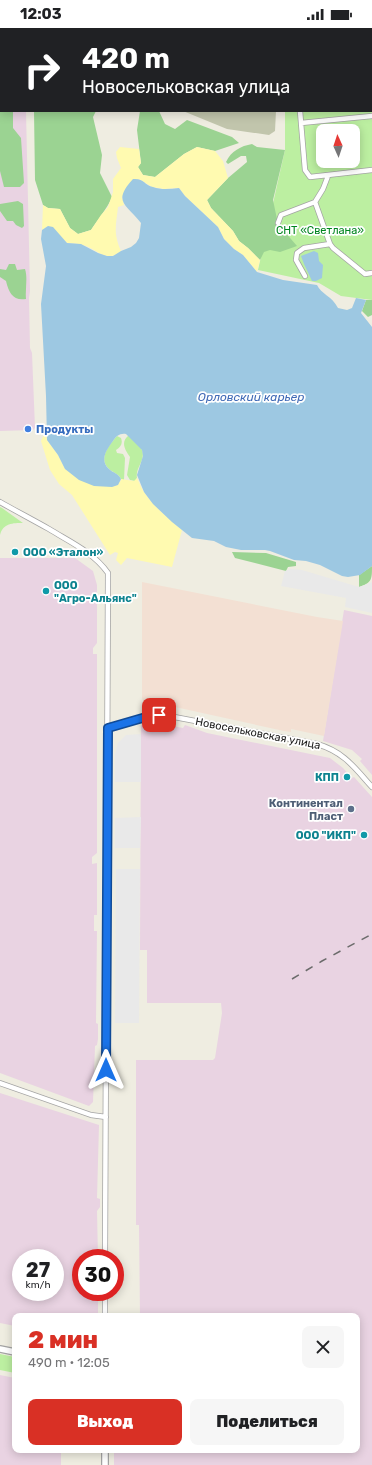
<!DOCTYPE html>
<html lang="ru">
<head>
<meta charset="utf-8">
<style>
  :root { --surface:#fff; --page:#f6f6f6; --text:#202124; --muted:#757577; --accent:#d93025 }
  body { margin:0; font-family:Rubik,sans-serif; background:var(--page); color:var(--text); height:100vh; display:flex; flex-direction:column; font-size:15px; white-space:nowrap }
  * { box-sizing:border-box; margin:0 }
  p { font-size:13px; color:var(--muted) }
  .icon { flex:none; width:22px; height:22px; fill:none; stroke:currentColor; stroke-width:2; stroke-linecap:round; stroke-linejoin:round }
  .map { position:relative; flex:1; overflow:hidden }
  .details { position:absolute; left:12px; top:1285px; width:348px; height:140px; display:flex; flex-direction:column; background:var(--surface); border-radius:8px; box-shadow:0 2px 10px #0003 }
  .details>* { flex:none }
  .banner { position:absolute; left:0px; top:0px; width:372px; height:84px; box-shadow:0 2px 10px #0003; background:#202124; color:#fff; overflow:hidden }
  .needle { width:26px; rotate:357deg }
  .controls { position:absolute; left:316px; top:96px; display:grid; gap:8px }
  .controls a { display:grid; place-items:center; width:44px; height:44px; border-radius:8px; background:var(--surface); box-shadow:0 2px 10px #0003; font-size:20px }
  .speed { position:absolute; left:12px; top:1221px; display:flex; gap:8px; font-size:20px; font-weight:700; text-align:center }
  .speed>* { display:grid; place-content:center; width:52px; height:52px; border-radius:50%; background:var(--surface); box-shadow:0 2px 10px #0003; line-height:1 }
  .speed small { font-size:10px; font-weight:400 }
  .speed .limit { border:6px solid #d22; background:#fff; color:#111 }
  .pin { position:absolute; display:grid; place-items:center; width:34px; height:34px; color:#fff; margin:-17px; border-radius:8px; box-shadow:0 2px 6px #0006 }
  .me { position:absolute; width:44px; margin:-22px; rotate:0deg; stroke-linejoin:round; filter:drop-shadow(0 0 3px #0008) }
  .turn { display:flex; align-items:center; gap:14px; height:84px; padding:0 16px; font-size:18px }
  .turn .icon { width:52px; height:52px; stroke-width:2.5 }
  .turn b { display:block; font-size:28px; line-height:34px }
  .round { display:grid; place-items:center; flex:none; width:42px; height:42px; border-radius:8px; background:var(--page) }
  .overview { display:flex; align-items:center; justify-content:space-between; height:68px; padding:0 16px }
  h1 { font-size:24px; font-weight:800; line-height:30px; color:var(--accent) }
  .action { display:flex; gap:8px; margin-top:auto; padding:8px 16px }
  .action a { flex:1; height:46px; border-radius:8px; background:var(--accent); color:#fff; font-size:16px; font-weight:800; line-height:46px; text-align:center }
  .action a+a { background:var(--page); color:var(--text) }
  .status { display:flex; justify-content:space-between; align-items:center; height:28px; padding:0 20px; background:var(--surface); direction:ltr }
  .status svg { height:11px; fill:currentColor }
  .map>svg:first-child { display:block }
  .industrial { fill:#e9d3e2; fill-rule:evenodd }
  .military { fill:#f3e0d3 }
  .construction { fill:#c1c5ac }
  .grass { fill:#bcefa1; fill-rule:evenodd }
  .forest { fill:#9bd392 }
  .sand { fill:#fffab0 }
  .parking { fill:#e9e9e9 }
  .water { fill:#9dc8e2 }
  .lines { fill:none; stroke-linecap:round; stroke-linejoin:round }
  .minor-casing { stroke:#a4a4a4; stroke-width:6 }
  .tertiary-casing { stroke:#a4a4a4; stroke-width:8 }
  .minor { stroke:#fff; stroke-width:4.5 }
  .tertiary { stroke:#fff; stroke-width:5.5 }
  .rail { stroke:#6b6b6b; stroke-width:1.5; stroke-dasharray:8 8; stroke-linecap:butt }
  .route-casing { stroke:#114b97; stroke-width:10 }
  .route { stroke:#1a73e8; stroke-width:7 }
  .shop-dot { fill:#3f7fe0; stroke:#fff; stroke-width:1.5 }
  .culture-dot { fill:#0f9aa8; stroke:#fff; stroke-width:1.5 }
  .service-dot { fill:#5c6f8a; stroke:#fff; stroke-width:1.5 }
  .labels { text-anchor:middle; stroke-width:3.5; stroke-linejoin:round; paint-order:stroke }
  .park-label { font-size:11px; fill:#00851f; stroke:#fff }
  .shop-label { font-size:11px; font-weight:bold; fill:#366cbe; stroke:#fff; text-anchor:start }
  .culture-label { font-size:11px; font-weight:bold; fill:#0d838f; stroke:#fff; text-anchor:start }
  .street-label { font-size:11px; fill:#1d1d1d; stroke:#fff }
  .service-label { font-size:11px; font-weight:bold; fill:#4e5e75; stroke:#fff; text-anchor:end }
  .water-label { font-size:12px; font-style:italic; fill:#406ab6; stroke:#fff }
</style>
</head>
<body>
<div class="status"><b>12:03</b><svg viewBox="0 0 49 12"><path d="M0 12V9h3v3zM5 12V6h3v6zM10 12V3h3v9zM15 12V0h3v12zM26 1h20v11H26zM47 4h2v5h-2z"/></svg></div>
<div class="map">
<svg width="372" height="1437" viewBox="0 0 372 1437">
  <rect width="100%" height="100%" fill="#efede1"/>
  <path class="industrial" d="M 0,0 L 24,0 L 1,1 L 1,83 L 26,83 L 30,263 L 29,270 L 30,320 L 32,325 L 35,400 L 33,402 L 0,403 Z
    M 0,530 L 75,530 L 93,543 L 97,557 L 97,615 L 93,620 L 93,626 L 97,626 L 97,825 L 92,829 L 92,836 L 97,835 L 97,887 L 94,887 L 94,903 L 97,903 L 96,995 L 98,996 L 98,1011 L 97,1017 L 95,1018 L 93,1074 L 89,1078 L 0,1045 Z
    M 344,582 L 372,588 L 372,747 L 360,733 L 362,731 L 352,722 L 323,713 Z
    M 141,697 L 171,700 L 172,698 L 183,700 L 185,697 L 207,705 L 330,730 L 343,740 L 352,750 L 354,749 L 372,769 L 372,1437 L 114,1437 L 114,1422 L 357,1422 L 357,1288 L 140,1288 L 139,1197 L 136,1197 L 136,1032 L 213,1032 L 215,1030 L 222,985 L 221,975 L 147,975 L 147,922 L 140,922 Z
    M 0,1065 L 99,1097 L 97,1170 L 100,1171 L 100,1179 L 97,1183 L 98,1230 L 81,1230 L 81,1264 L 98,1264 L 98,1288 L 15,1288 L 15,1298 L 0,1295 ZM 21,1230 L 55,1230 L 55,1264 L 21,1264 Z
    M 0,1347 L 15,1350 L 15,1422 L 61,1422 L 61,1437 L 0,1437 Z"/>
  <path class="military" d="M 142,554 L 317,589 L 343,593 L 324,708 L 291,701 L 291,704 L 284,703 L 143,672 L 142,671 Z"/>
  <path class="construction" d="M 24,0 L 185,0 L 185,1 L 24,1 Z
    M 183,83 L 276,83 L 275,103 L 269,107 L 227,101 Z"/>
  <path class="grass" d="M 283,0 L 372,0 L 372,23 L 371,1 Z
    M 371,27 L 372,27 L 372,272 L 341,268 L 319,255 L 258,242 L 285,122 L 285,83 L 371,83 ZM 323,103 L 353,103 L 353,133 L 323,133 Z
    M 129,407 C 132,412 139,416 142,422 C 146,432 135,440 137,450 L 135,453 L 130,452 L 127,447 L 130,429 C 125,422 120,414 129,407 Z
    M 117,408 L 121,410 C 123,415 121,419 116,422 L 117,425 L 123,426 L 125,430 L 124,452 L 121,451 C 118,445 113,445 108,440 C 98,430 110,416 117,408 Z
    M 0,479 L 2,480 L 23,495 C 13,495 3,495 0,507 Z
    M 0,1326 L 15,1329 L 15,1345 L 0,1342 Z"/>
  <path class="forest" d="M 0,0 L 13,0 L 1,1 L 1,83 L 13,83 L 13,100 L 21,110 L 24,155 L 20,159 L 4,159 L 0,143 Z
    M 34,83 L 96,83 L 93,89 L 102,127 L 100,145 L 112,169 C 107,181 98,191 91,202 L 78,206 L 70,200 L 60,181 L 48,180 L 43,177 L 35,152 Z
    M 140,83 L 159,83 L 165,96 L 175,101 L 187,92 L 232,109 L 239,115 L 215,123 L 197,119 L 184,126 L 155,149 L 143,147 L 138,139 L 141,135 L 137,102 Z
    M 252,116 L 257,119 L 285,122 L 273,172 L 278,196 L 297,218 L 280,224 L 270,222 L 264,224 L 260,232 L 248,220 L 239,213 L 233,203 L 211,180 L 207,172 L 228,150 L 247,134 L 246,128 L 241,128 L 228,136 L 226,134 C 231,123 241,118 252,116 Z
    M 18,173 L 23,176 L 24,198 L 22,200 L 16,197 L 13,193 L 7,193 L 0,183 L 0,176 Z
    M 9,236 L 15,236 L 17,242 L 25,241 C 28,250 25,261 26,271 C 13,273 9,265 6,253 L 0,249 L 0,241 L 6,242 Z
    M 366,272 L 372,272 L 372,287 L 368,289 L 362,283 Z
    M 232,524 L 266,525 L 296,534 L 296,538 L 288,539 L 286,543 L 235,530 Z
    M 372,538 C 372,551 372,555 359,559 L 359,547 Z"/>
  <path class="sand" d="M 120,119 L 139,121 L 141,135 L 138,139 L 143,147 L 155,149 L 184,126 L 197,119 L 215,123 L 223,133 L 228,150 L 207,172 L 211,180 L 233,203 L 239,213 L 248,220 L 260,232 L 257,244 L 243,227 L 234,221 L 224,211 L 218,199 L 185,168 L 179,160 L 164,161 L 152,159 L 139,151 L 122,169 L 124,177 L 118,179 C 116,197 113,205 121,223 C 107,235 99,223 86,218 C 80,216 74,215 67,215 L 58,206 L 48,198 L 42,202 L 43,177 L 48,180 L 60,181 L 70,200 L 78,206 L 91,202 L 101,187 L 108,179 L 113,164 L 113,151 L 121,140 L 117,130 L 116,124 Z
    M 46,402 L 47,412 L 58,427 L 65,441 L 120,454 L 121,451 L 134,453 L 137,450 C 140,456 142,462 146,467 C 156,480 169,491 182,502 L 172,539 L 127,530 L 121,537 L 116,532 L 118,525 L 115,524 L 110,527 L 72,467 L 59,456 L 50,442 L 41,413 Z"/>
  <path class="parking" d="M 291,541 L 302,542 L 359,559 L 372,554 L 372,585 L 345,579 L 346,570 L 281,558 L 285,543 Z
    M 141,706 L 141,754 L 115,754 L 115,726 L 118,715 L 126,707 Z
    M 141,789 L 140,820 L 115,820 L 115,790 Z
    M 116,841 L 140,841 L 139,995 L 115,995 Z"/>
  <path class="water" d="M 133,151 C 144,150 144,157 153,159 C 161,162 170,161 179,160 L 185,168 L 218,199 L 224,211 L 234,221 L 243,227 L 257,244 L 283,252 L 317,257 C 321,266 332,268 338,280 L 347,282 L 352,280 L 356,270 L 366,272 L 361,285 L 372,299 L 372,538 L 360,547 L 348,549 L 342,548 L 320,537 L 306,533 L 294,532 L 270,523 L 265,522 L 241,522 L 226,519 L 214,513 L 192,510 L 172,494 L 153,476 L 144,464 L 137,447 L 143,428 L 142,422 L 126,406 C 120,405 116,408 113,413 C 107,421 99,432 109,441 C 113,445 118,445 121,451 L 118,457 L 112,459 L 94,458 L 79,452 L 65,441 L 58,427 L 47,412 L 46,368 L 41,276 L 46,238 L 41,211 L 42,202 L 48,198 L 53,199 L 67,215 L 81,216 L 98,225 L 107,228 L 113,228 L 121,223 L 131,219 L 136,215 L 139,210 L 141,195 C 126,176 112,174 133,151 Z
    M 314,223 L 318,225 L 319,233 L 323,237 L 322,250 L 316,253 L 312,253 L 304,236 L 301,228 Z"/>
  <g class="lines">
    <defs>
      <path id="minor" d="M 371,36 L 372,36
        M 300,83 L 305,142 L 310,149 L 372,142
        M 301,95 L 372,88
        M 328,148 L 323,161 L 315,174 L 330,216 L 333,220 L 365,246 L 372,245
        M 278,195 L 281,187 L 315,174
        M 305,248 L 296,232 L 297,225 L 304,220 L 330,216
        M 0,474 C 16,483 33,492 49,501 C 70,514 93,524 108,545 L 105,1230
        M 107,700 C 130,697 146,686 169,688 L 317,716 C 344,724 354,739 372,759
        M 0,1055 L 91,1087 L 106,1089
        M 105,1288 L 105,1264"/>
      <path id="tertiary" d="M 0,1321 L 15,1324
        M 105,1437 L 105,1422"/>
    </defs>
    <use href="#minor" class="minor-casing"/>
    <use href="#tertiary" class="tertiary-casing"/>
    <use href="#minor" class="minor"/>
    <use href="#tertiary" class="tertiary"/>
    <path class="rail" d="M 292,951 L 322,933 L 372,906"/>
  </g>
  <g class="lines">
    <defs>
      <path id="route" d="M 106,1042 L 108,700 L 146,689 L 159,687"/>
    </defs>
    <use href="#route" class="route-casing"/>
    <use href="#route" class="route"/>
  </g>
  <circle class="shop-dot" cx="28" cy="401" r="4"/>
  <g class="culture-dot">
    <circle cx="15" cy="524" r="4"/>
    <circle cx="46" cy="563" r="4"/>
    <circle cx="347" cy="749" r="4"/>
    <circle cx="364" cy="807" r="4"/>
  </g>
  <circle class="service-dot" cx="351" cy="781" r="4"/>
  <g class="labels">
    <g class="park-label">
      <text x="320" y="206">СНТ «Светлана»</text>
    </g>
    <g class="shop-label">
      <text x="36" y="405">Продукты</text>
    </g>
    <g class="culture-label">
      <text x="23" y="528">ООО «Эталон»</text>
      <text x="54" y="561">ООО<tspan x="54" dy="13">"Агро-Альянс"</tspan></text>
      <text x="339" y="753" text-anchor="end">КПП</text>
      <text x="356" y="811" text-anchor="end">ООО "ИКП"</text>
    </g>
    <g class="street-label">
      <text transform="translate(258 705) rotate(11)" y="4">Новосельковская улица</text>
    </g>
    <g class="service-label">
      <text x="343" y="779">Континентал<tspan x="343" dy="13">Пласт</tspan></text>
    </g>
    <g class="water-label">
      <text x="251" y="373">Орловский карьер</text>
    </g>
  </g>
</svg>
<div class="controls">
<a><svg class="needle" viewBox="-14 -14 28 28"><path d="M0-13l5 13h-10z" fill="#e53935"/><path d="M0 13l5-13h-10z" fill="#757577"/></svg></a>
</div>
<div class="speed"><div>27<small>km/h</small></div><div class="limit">30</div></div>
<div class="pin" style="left:159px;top:687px;background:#d93025"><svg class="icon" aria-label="arrive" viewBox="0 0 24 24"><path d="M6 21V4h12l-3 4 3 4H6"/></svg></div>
<svg class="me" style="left:106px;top:1042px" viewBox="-20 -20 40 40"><path d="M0-17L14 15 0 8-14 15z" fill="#1a73e8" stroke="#fff" stroke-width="4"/></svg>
<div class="banner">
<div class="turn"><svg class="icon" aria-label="right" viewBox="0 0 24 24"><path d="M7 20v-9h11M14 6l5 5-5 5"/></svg><div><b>420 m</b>Новосельковская улица</div></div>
</div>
<section class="details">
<div class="overview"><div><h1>2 мин</h1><p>490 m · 12:05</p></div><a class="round"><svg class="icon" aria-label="close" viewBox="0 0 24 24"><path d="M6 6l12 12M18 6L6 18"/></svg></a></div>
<div class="action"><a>Выход</a><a>Поделиться</a></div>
</section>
</div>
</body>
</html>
